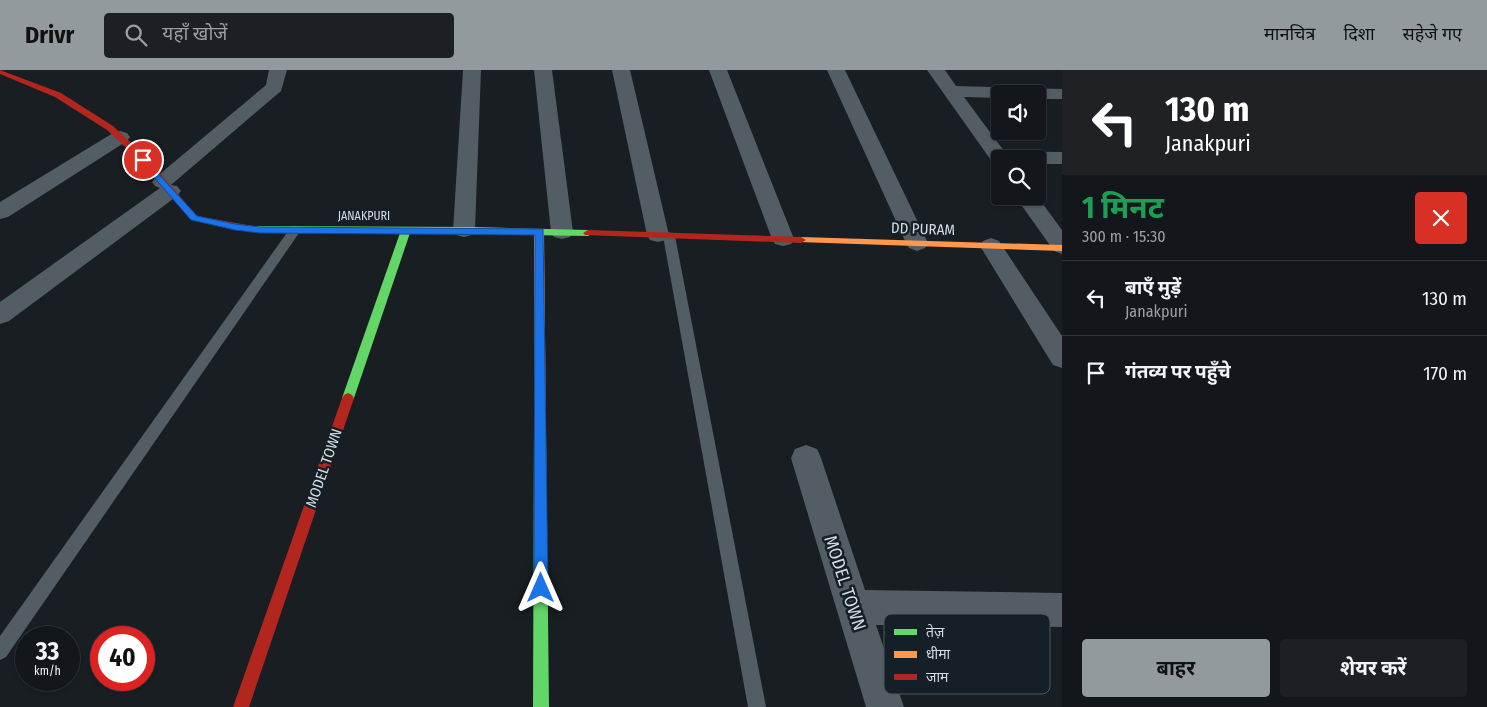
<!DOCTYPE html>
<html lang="hi">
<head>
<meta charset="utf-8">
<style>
  :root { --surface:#13161a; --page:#1c1f23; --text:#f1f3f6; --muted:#9d9fa2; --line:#323539; --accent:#939a9e }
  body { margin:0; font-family:"Fira Sans Condensed","Noto Sans Devanagari",sans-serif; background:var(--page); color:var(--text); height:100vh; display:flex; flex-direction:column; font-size:19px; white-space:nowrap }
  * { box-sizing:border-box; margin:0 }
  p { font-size:16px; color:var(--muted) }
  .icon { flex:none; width:28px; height:28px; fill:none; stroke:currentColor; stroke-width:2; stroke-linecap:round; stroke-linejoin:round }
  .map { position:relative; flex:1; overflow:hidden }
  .details { display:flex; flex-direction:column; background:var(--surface); width:425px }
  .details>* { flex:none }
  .hud { background:#202124; color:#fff; overflow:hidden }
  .fabs { position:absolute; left:991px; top:15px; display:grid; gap:10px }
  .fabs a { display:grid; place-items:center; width:55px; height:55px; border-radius:5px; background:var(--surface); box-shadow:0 1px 4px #0004,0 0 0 1px var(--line); font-size:25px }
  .speed { position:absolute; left:15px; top:556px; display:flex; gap:10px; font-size:25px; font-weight:700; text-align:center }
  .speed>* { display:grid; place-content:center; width:65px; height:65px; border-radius:50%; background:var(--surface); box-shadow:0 1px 4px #0004,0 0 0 1px var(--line); line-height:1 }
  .speed small { font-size:12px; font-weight:400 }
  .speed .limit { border:8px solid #d22; background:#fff; color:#111 }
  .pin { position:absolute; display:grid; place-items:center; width:42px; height:42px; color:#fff; margin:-21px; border:2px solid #fff; border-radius:50%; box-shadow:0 1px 5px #0007 }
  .me { position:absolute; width:55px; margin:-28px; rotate:0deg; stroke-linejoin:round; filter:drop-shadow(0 0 4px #0008) }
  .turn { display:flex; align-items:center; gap:18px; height:105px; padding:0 20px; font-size:22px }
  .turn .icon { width:65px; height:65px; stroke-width:2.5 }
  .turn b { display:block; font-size:35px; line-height:42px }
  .round { display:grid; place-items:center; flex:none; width:52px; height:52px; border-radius:5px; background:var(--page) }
  .head { display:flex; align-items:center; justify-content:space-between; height:85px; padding:0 20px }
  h1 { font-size:30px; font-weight:700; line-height:38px; color:#1e9e55 }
  .action { display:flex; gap:10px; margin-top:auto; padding:10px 20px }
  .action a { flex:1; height:58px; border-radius:5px; background:var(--accent); color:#111; font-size:20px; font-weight:700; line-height:58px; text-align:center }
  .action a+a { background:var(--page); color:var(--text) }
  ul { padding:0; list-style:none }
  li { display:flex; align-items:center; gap:15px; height:75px; padding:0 20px; border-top:1px solid var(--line) }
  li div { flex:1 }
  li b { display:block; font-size:19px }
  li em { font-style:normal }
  header { display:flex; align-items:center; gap:30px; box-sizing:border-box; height:70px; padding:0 25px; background:var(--accent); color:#111 }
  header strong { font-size:24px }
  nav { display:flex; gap:28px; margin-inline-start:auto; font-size:18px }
  .search { width:350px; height:45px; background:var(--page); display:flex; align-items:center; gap:12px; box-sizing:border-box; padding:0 18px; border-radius:5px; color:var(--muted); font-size:19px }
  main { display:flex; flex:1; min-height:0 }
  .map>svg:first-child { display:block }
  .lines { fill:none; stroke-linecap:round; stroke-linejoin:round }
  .lane { fill:#535d64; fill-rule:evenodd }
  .street { fill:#535d64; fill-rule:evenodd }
  .fast { fill:#63d668; fill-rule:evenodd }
  .slow { fill:#ff974d; fill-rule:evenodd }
  .jam { fill:#b3261e; fill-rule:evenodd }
  .route { fill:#1a73e8; stroke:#114b97 }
  .labels { text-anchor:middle; stroke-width:5; stroke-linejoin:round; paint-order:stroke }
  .far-street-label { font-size:12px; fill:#d5dce1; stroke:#151f27 }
  .street-label { font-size:15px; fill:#d5dce1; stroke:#151f27 }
  .near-street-label { font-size:18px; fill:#d5dce1; stroke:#151f27 }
  .key { fill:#151f27; stroke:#4f585f; stroke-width:1 }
  .key-label { font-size:14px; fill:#d5dce1 }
</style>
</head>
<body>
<header>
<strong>Drivr</strong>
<div class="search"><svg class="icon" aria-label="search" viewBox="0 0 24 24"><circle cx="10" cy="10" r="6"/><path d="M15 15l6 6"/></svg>यहाँ खोजें</div>
<nav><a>मानचित्र</a><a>दिशा</a><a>सहेजे गए</a></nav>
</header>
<main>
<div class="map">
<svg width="1062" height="637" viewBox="0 0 1062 637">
  <rect width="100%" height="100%" fill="#191e23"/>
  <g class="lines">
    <path class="lane" d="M 295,156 L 299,157 L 299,163 L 6,587 L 0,590 L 0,566 L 291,157 Z
      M 669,162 L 675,166 L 766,637 L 748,637 L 663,166 Z"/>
    <path class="street" d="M 269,0 L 287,0 L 281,21 L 171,115 L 177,116 L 181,121 L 177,126 L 9,251 L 0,254 L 0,232 L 160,118 L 155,116 L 152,112 L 155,108 L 266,15 Z
      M 463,0 L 481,0 L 475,160 L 472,165 L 464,167 L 456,165 L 453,160 Z
      M 534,0 L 552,0 L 573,162 L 570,167 L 562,169 L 554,167 L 551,162 Z
      M 612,0 L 630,0 L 669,165 L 666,170 L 658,172 L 650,170 L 647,165 Z
      M 709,0 L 727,0 L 794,169 L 791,174 L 783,176 L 775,174 L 772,169 Z
      M 827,0 L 845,0 L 928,173 L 925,178 L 917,181 L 909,178 L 906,173 Z
      M 927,0 L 945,0 L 956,16 L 1062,19 L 1062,29 L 1038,29 L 1038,24 L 1000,24 L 1000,28 L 964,27 L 1004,81 L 1062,82 L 1062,94 L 1038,94 L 1038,89 L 1000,89 L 1000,95 L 993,93 Z
      M 120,61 L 127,63 L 130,67 L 127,71 L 8,147 L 0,149 L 0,132 L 113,63 Z
      M 1015,126 L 1037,126 L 1062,160 L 1062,184 L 1054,181 Z
      M 991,168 L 999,171 L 1062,266 L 1062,298 L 1053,295 L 980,176 L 983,171 Z
      M 806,375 L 817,379 L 821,388 L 865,520 L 1062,523 L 1062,557 L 876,555 L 904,637 L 866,637 L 791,388 L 795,379 Z"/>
    <path class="fast" d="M 253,156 L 474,157 L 588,160 L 593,163 L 588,166 L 410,163 L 354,328 L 352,331 L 344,331 L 342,328 L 400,163 L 250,161 L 250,157 Z
      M 540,354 L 544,356 L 546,359 L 549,637 L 533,637 L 534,359 L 536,356 Z"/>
    <path class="slow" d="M 539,159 L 544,162 L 546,359 L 544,362 L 540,364 L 536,362 L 534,359 L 534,162 Z
      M 801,167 L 1062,175 L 1062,181 L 798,172 L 798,168 Z"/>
    <path class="jam" d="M 0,0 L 61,23 L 113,56 L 146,87 L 197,146 L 253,156 L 258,159 L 253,162 L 191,150 L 140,91 L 107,60 L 55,27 L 0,4 Z
      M 588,160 L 801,167 L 806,170 L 801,173 L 585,165 L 583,163 Z
      M 348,323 L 352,325 L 354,328 L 249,637 L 233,637 L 342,328 L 344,325 Z"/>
  </g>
  <path class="route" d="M 143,87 L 197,146 L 235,154 L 260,157 L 543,159 L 548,518 L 546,523 L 541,525 L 536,523 L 534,518 L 535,165 L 260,163 L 235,160 L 191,150 L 140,91 L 140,88 Z"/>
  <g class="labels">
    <g class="far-street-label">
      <text x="364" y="150">JANAKPURI</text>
    </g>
    <g class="street-label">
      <text transform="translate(923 159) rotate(2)" y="5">DD PURAM</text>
      <text transform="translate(324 398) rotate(-71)" y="5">MODEL TOWN</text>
    </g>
    <g class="near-street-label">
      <text transform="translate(845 513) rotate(72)" y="6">MODEL TOWN</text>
    </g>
  </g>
  <rect x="884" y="544" width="166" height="80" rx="8" class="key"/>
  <rect x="894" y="559" width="23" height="6" fill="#63d668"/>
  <rect x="894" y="581" width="23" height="7" fill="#ff974d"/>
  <rect x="894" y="604" width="23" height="6" fill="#b3261e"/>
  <g class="key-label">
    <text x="926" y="567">तेज़</text>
    <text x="926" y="589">धीमा</text>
    <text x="926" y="612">जाम</text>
  </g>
</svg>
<div class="fabs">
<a><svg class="icon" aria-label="sound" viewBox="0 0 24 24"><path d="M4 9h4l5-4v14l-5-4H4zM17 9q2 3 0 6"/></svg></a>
<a><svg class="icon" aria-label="search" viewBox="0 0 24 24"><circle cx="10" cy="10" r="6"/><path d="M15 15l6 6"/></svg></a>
</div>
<div class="speed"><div>33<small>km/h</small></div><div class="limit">40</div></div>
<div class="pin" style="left:143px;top:90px;background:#d93025"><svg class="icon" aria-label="arrive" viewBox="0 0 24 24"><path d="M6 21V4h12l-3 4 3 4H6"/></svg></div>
<svg class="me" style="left:541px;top:518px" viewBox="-20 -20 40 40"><path d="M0-17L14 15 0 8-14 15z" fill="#1a73e8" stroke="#fff" stroke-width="4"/></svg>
</div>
<section class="details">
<div class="hud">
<div class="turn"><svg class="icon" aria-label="left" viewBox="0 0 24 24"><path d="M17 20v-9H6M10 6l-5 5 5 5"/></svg><div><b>130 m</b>Janakpuri</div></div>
</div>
<div class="head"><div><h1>1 मिनट</h1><p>300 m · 15:30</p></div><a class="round" style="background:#d93025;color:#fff"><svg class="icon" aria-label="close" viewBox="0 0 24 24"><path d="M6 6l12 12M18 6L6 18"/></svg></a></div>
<ul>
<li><svg class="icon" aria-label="left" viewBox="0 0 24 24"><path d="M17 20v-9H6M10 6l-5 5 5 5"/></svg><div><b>बाएँ मुड़ें</b><p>Janakpuri</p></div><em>130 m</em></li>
<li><svg class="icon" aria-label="arrive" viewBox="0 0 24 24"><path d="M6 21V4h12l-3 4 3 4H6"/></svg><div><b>गंतव्य पर पहुँचे</b></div><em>170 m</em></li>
</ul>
<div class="action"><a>बाहर</a><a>शेयर करें</a></div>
</section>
</main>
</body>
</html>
